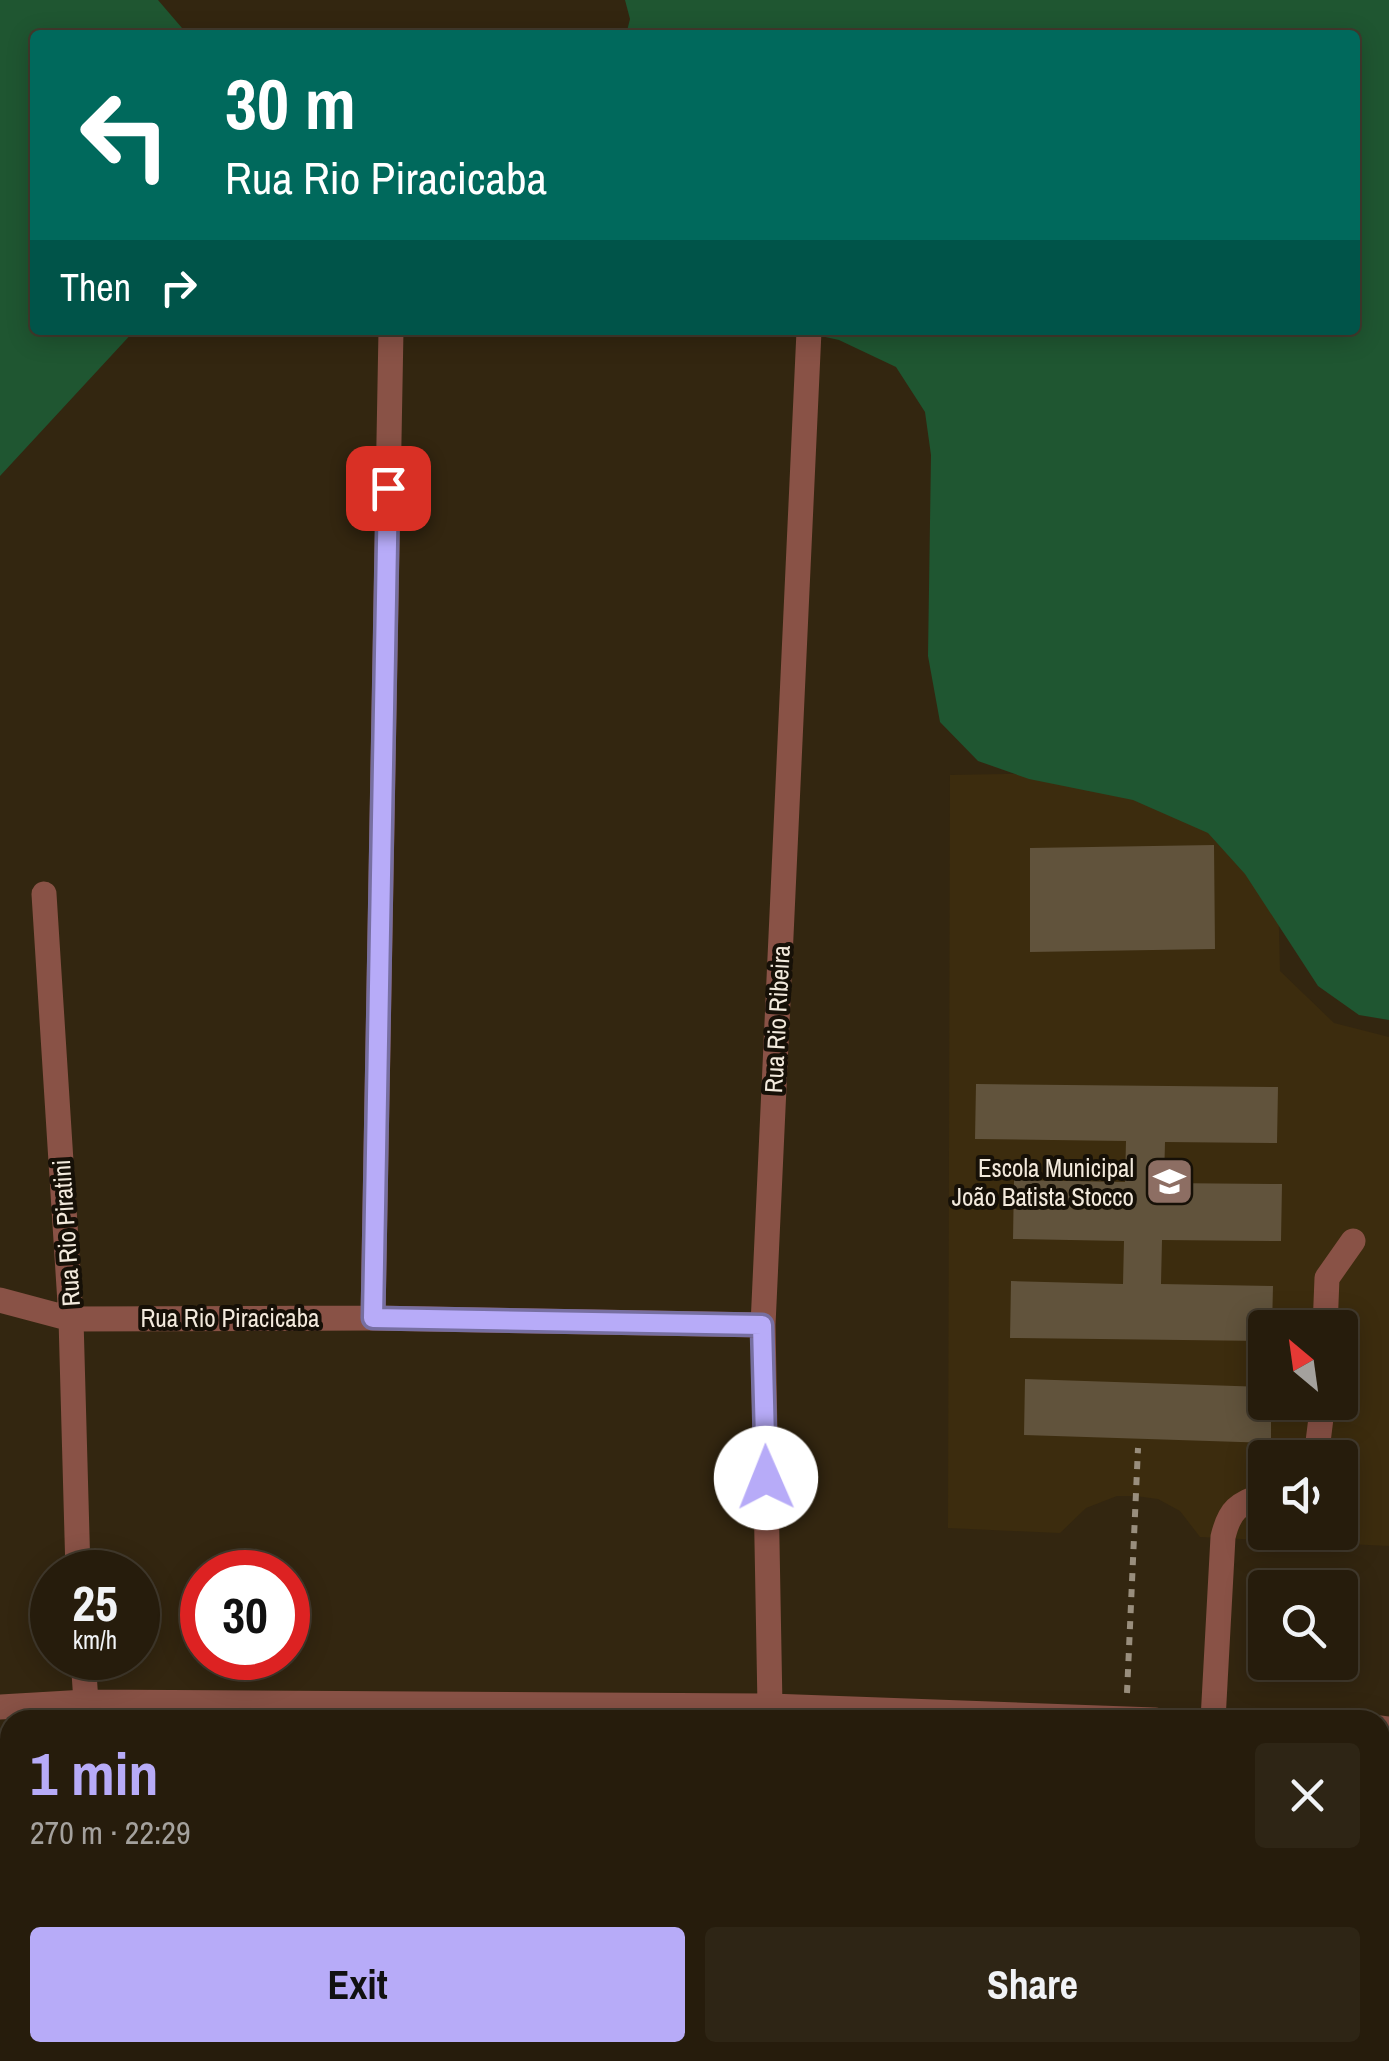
<!DOCTYPE html>
<html lang="en">
<head>
<meta charset="utf-8">
<style>
  :root { --surface:#261c0c; --page:#2e2515; --text:#f1f3f6; --muted:#a4a19d; --line:#423a2d; --accent:#b7abf8 }
  body { margin:0; font-family:"Archivo Narrow",sans-serif; background:var(--page); color:var(--text); height:100vh; display:flex; flex-direction:column; font-size:38px; white-space:nowrap }
  * { box-sizing:border-box; margin:0 }
  p { font-size:32px; color:var(--muted) }
  .icon { flex:none; width:55px; height:55px; fill:none; stroke:currentColor; stroke-width:2; stroke-linecap:round; stroke-linejoin:round }
  .map { position:relative; flex:1; overflow:hidden }
  .side { position:absolute; left:0px; top:1710px; width:1390px; height:352px; display:flex; flex-direction:column; background:var(--surface); border-radius:30px 30px 0 0; box-shadow:0 5px 25px #0003,0 0 0 2px var(--line) }
  .side>* { flex:none }
  .guide { position:absolute; left:30px; top:30px; width:1330px; height:305px; border-radius:10px; box-shadow:0 5px 25px #0003,0 0 0 2px var(--line); background:#00695c; color:#fff; overflow:hidden }
  .needle { width:65px; rotate:331deg }
  .buttons { position:absolute; left:1248px; top:1310px; display:grid; gap:20px }
  .buttons a { display:grid; place-items:center; width:110px; height:110px; border-radius:10px; background:var(--surface); box-shadow:0 5px 25px #0003,0 0 0 2px var(--line); font-size:50px }
  .speed { position:absolute; left:30px; top:1550px; display:flex; gap:20px; font-size:50px; font-weight:700; text-align:center }
  .speed>* { display:grid; place-content:center; width:130px; height:130px; border-radius:50%; background:var(--surface); box-shadow:0 5px 25px #0003,0 0 0 2px var(--line); line-height:1 }
  .speed small { font-size:25px; font-weight:400 }
  .speed .limit { border:15px solid #d22; background:#fff; color:#111 }
  .pin { position:absolute; display:grid; place-items:center; width:85px; height:85px; color:#fff; margin:-42px; border-radius:20px; box-shadow:0 5px 15px #0006 }
  .me { position:absolute; width:110px; margin:-55px; rotate:359deg; stroke-linejoin:round; filter:drop-shadow(0 0 8px #0008) }
  .turn { display:flex; align-items:center; gap:35px; height:210px; padding:0 30px; font-size:45px }
  .turn .icon { width:130px; height:130px; stroke-width:2.5 }
  .turn b { display:block; font-size:70px; line-height:85px }
  .then { display:flex; align-items:center; height:95px; padding:0 30px; background:#0003; gap:20px; font-size:38px }
  .round { display:grid; place-items:center; flex:none; width:105px; height:105px; border-radius:10px; background:var(--page) }
  .headline { display:flex; align-items:center; justify-content:space-between; height:170px; padding:0 30px }
  h1 { font-size:60px; font-weight:700; line-height:75px; color:var(--accent) }
  .cta { display:flex; gap:20px; margin-top:auto; padding:20px 30px }
  .cta a { flex:1; height:115px; border-radius:10px; background:var(--accent); color:#111; font-size:40px; font-weight:700; line-height:115px; text-align:center }
  .cta a+a { background:var(--page); color:var(--text) }
  .map>svg:first-child { display:block }
  .built { fill:#3c2c0e; fill-rule:evenodd }
  .green { fill:#1f5631 }
  .lines { fill:none; stroke-linecap:round; stroke-linejoin:round }
  .stream { stroke:#495868; stroke-width:10 }
  .building { fill:#61533c }
  .path { stroke:#998e7d; stroke-width:6; stroke-dasharray:8 8; stroke-linecap:butt }
  .minor { stroke:#895246; stroke-width:25 }
  .route-casing { stroke:#776fa1; stroke-width:25 }
  .route { stroke:#b7abf8; stroke-width:18 }
  .labels { text-anchor:middle; stroke-width:8; stroke-linejoin:round; paint-order:stroke }
  .street-label { font-size:25px; fill:#f2e9dc; stroke:#161007 }
  .poi-label { font-size:25px; fill:#f2e9dc; stroke:#161007; text-anchor:end }
</style>
</head>
<body>
<div class="map">
<svg width="1389" height="2061" viewBox="0 0 1389 2061">
  <rect width="100%" height="100%" fill="#332610"/>
  <path class="built" d="M 1275,769 L 1280,971 L 1334,1023 L 1389,1037 L 1389,1546 L 1200,1537 L 1180,1511 L 1158,1499 L 1136,1496 L 1117,1496 L 1086,1508 L 1060,1533 L 948,1528 L 950,775 ZM 1265,1328 L 1340,1328 L 1340,1402 L 1265,1402 ZM 1265,1458 L 1340,1458 L 1340,1532 L 1265,1532 Z
    M 394,2052 L 620,2053 L 619,2061 L 394,2061 Z"/>
  <path class="green" d="M 0,0 L 158,0 L 188,35 L 35,35 L 35,330 L 135,330 L 0,476 Z
    M 625,0 L 1389,0 L 1389,1020 L 1359,1015 L 1318,986 L 1245,874 L 1208,833 L 1133,800 L 1029,779 L 978,761 L 940,722 L 928,656 L 931,455 L 925,412 L 896,367 L 839,340 L 793,330 L 1355,330 L 1355,35 L 626,35 L 630,19 Z"/>
  <g class="lines">
    <path class="stream" d="M 770,2052 L 771,2061"/>
  </g>
  <path class="building" d="M 1214,845 L 1215,949 L 1030,952 L 1030,848 Z
    M 976,1084 L 1278,1087 L 1277,1143 L 1165,1142 L 1164,1183 L 1282,1184 L 1281,1241 L 1162,1240 L 1161,1284 L 1273,1286 L 1272,1328 L 1265,1328 L 1265,1341 L 1010,1338 L 1011,1281 L 1123,1284 L 1124,1241 L 1013,1239 L 1014,1180 L 1125,1182 L 1126,1141 L 975,1139 Z
    M 1025,1379 L 1265,1387 L 1265,1402 L 1271,1402 L 1271,1443 L 1024,1435 Z
    M 567,2052 L 619,2052 L 619,2060 L 567,2061 Z
    M 787,2052 L 829,2052 L 829,2057 L 786,2056 Z
    M 846,2052 L 895,2052 L 896,2054 L 848,2061 Z
    M 949,2052 L 976,2052 L 977,2061 L 950,2061 Z
    M 1053,2052 L 1113,2052 L 1113,2061 L 1052,2061 Z"/>
  <g class="lines">
    <path class="path" d="M 1127,1693 L 1138,1448
      M 724,2052 L 728,2061"/>
    <path class="minor" d="M 44,894 L 71,1319 L 78,1572
      M 0,1300 L 71,1319 L 373,1318 L 763,1325
      M 373,1318 L 391,330
      M 1325,1328 L 1327,1278 L 1353,1241
      M 1316,1458 L 1323,1402
      M 770,1706 L 763,1325 L 809,331
      M 0,1707 L 86,1702 L 770,1706 L 1155,1720
      M 82,1720 L 86,1702 L 83,1658
      M 1213,1720 L 1223,1537 C 1230,1508 1238,1505 1265,1494
      M 1380,1728 L 1389,1729
      M 10,2061 L 12,2052
      M 367,2061 L 367,2052
      M 1205,2061 L 1205,2052"/>
  </g>
  <g class="lines">
    <defs>
      <path id="route" d="M 388,488 L 373,1318 L 762,1325 L 766,1478"/>
    </defs>
    <use href="#route" class="route-casing"/>
    <use href="#route" class="route"/>
  </g>
  <defs>
    <symbol id="school-square" viewBox="-11 -11 22 22"><rect x="-9" y="-9" width="18" height="18" rx="4" fill="#8d6e63" stroke="#161007"/><path d="M0-5L7-2L0 1L-7-2ZM-4 1L0 2.5L4 1V4Q0 6-4 4Z" fill="#fff"/></symbol>
  </defs>
  <g fill-rule="evenodd">
    <use href="#school-square" x="1142" y="1154" width="55" height="55"/>
  </g>
  <g class="labels">
    <g class="street-label">
      <text transform="translate(777 1019) rotate(-87)" y="9">Rua Rio Ribeira</text>
      <text transform="translate(66 1233) rotate(-94)" y="9">Rua Rio Piratini</text>
      <text x="230" y="1327">Rua Rio Piracicaba</text>
    </g>
    <g class="poi-label">
      <text x="1134" y="1177">Escola Municipal<tspan x="1134" dy="29">João Batista Stocco</tspan></text>
    </g>
  </g>
</svg>
<div class="buttons">
<a><svg class="needle" viewBox="-14 -14 28 28"><path d="M0-13l5 13h-10z" fill="#e53935"/><path d="M0 13l5-13h-10z" fill="#a4a19d"/></svg></a>
<a><svg class="icon" aria-label="sound" viewBox="0 0 24 24"><path d="M4 9h4l5-4v14l-5-4H4zM17 9q2 3 0 6"/></svg></a>
<a><svg class="icon" aria-label="search" viewBox="0 0 24 24"><circle cx="10" cy="10" r="6"/><path d="M15 15l6 6"/></svg></a>
</div>
<div class="speed"><div>25<small>km/h</small></div><div class="limit">30</div></div>
<div class="pin" style="left:388px;top:488px;background:#d93025"><svg class="icon" aria-label="arrive" viewBox="0 0 24 24"><path d="M6 21V4h12l-3 4 3 4H6"/></svg></div>
<svg class="me" style="left:766px;top:1478px" viewBox="-20 -20 40 40"><circle r="19" fill="#fff"/><path d="M0-13L10 11 0 6-10 11z" fill="#b7abf8"/></svg>
<div class="guide">
<div class="turn"><svg class="icon" aria-label="left" viewBox="0 0 24 24"><path d="M17 20v-9H6M10 6l-5 5 5 5"/></svg><div><b>30 m</b>Rua Rio Piracicaba</div></div>
<div class="then">Then<svg class="icon" aria-label="right" viewBox="0 0 24 24"><path d="M7 20v-9h11M14 6l5 5-5 5"/></svg></div>
</div>
<section class="side">
<div class="headline"><div><h1>1 min</h1><p>270 m · 22:29</p></div><a class="round"><svg class="icon" aria-label="close" viewBox="0 0 24 24"><path d="M6 6l12 12M18 6L6 18"/></svg></a></div>
<div class="cta"><a>Exit</a><a>Share</a></div>
</section>
</div>
</body>
</html>
